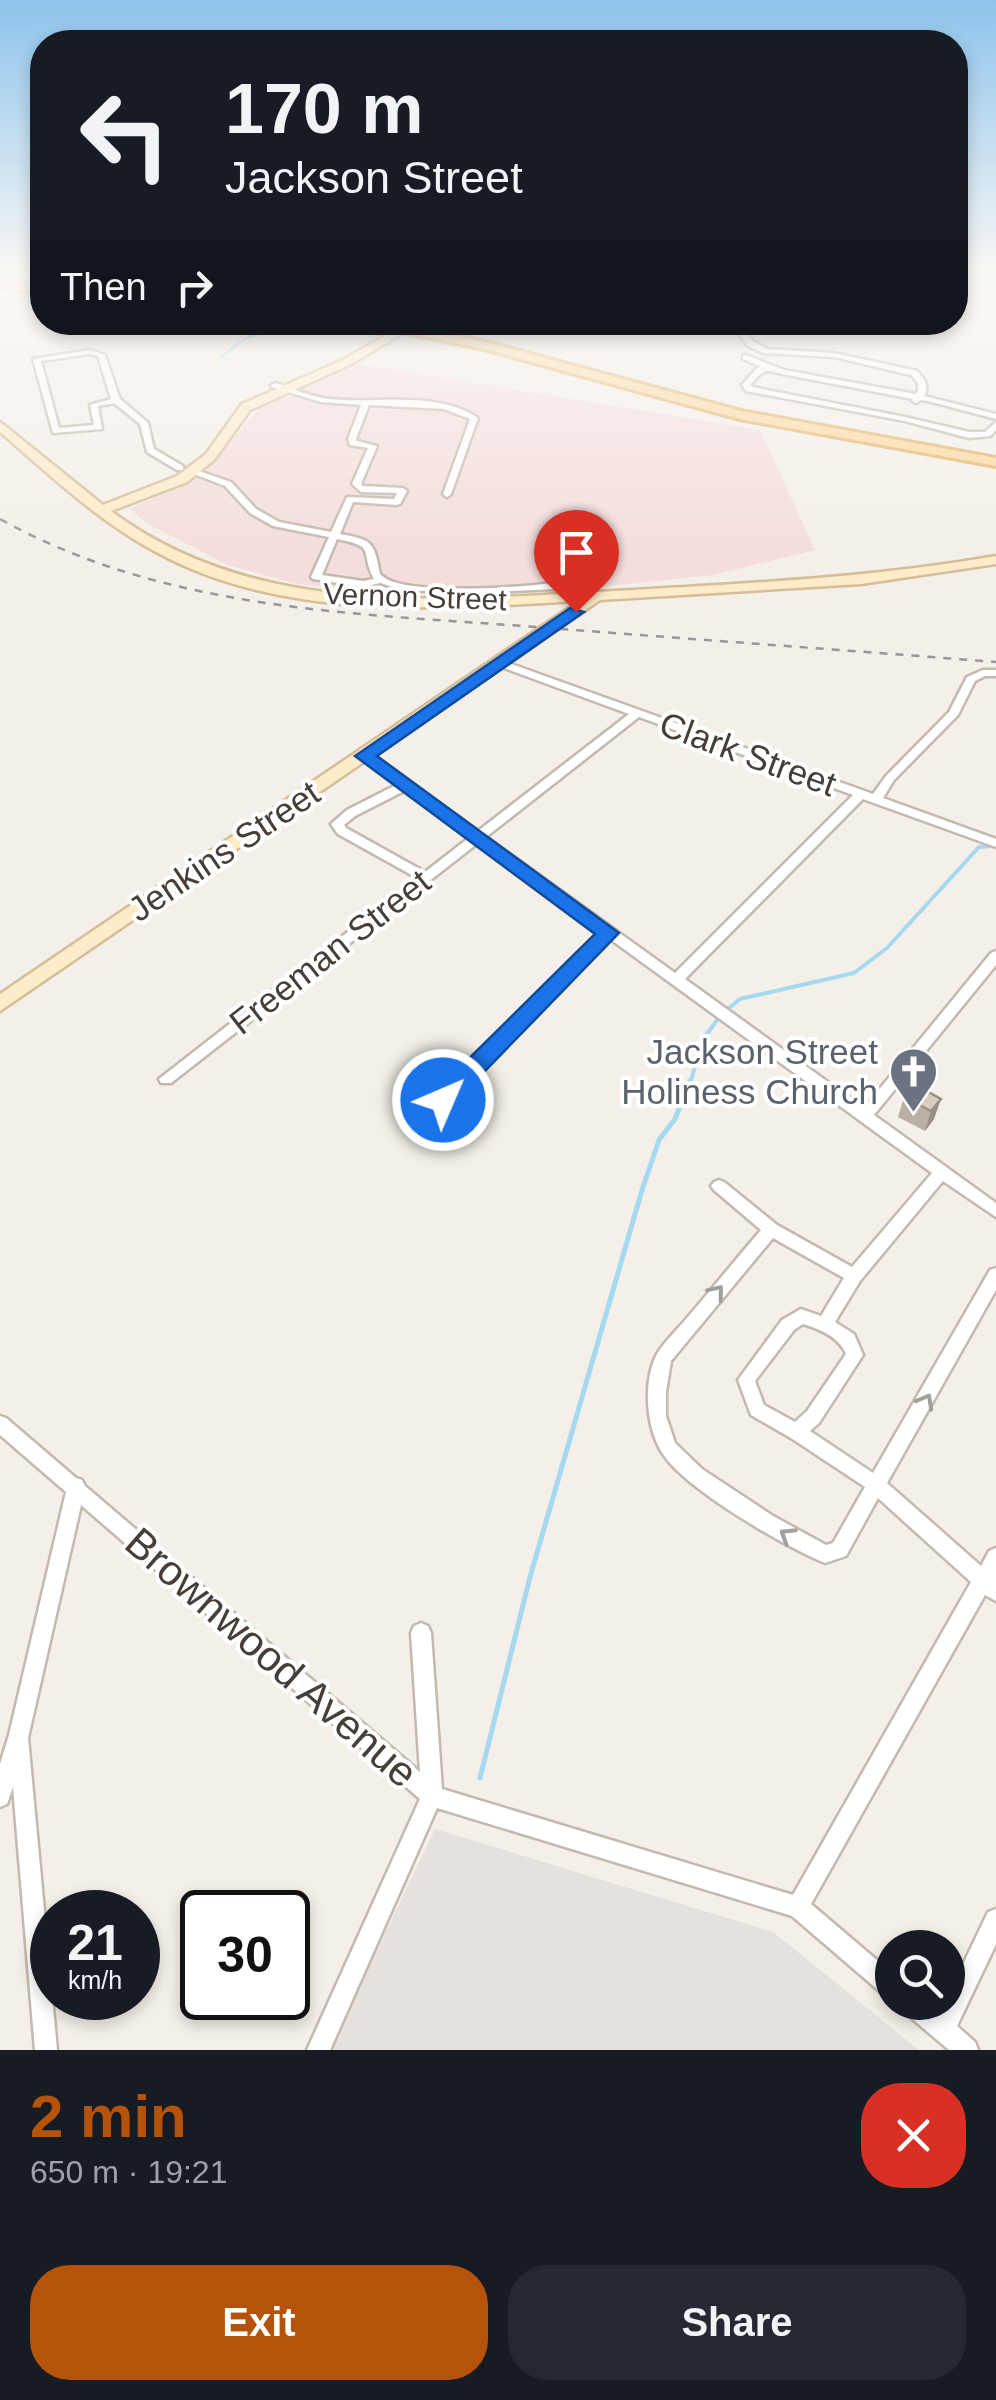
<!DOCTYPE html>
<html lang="en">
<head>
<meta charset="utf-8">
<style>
  :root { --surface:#171b24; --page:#242831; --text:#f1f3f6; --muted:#9ea1a6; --accent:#b45309 }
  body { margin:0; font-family:Helvetica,sans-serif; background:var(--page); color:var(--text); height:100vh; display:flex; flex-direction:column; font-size:38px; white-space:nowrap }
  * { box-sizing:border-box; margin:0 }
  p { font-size:32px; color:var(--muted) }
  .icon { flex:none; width:55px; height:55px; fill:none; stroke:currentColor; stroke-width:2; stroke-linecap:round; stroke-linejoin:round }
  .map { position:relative; height:2050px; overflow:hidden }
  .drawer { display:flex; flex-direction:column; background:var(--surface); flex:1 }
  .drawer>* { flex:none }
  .banner { position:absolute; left:30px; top:30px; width:938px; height:305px; border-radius:40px; box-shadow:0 5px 15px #0003; background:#171b24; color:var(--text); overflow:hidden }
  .buttons { position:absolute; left:875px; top:1930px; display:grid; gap:20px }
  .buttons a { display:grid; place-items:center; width:90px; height:90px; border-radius:50%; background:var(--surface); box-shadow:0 5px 15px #0003; font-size:50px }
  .speed { position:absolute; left:30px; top:1890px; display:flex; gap:20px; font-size:50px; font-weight:700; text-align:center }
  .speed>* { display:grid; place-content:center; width:130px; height:130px; border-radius:50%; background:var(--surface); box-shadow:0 5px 15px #0003; line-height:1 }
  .speed small { font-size:25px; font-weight:400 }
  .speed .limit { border:5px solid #111; border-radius:15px; background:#fff; color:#111 }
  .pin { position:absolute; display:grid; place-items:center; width:85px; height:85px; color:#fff; margin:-102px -42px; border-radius:50% 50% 50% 0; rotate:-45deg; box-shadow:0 0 10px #0007 }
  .pin .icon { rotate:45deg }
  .me { position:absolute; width:110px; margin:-55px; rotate:45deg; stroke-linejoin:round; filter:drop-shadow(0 0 8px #0008) }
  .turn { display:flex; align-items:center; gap:35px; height:210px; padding:0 30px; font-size:45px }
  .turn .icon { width:130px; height:130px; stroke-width:2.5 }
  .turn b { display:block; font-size:70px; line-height:85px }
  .then { display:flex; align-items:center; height:95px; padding:0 30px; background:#0003; gap:20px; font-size:38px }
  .round { display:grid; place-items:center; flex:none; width:105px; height:105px; border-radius:40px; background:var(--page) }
  .head { display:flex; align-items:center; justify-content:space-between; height:170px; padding:0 30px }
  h1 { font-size:60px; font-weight:800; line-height:75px; color:var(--accent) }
  .cta { display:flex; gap:20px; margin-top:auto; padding:20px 30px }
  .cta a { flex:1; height:115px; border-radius:40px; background:var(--accent); color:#fff; font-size:40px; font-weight:800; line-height:115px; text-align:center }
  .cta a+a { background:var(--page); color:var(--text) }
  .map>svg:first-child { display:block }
  .industrial { fill:#e6e1dd }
  .medical { fill:#f4dddc }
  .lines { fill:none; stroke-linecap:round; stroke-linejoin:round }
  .stream-far2 { stroke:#a5d9f0; stroke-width:2.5 }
  .stream-far1 { stroke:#a5d9f0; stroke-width:4 }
  .stream { stroke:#a5d9f0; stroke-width:5 }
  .street-casing { stroke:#c3b9ae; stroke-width:5 }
  .secondary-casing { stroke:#d4be99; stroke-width:5 }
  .primary-casing { stroke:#e3b167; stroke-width:6 }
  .street { fill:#fff; fill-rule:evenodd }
  .secondary { fill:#feebc8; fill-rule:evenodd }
  .primary { fill:#fdd698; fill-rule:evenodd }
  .rail { stroke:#979797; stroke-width:2.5; stroke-dasharray:8 8; stroke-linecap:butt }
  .wall { fill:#bbb0a6 }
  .shaded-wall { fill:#989087 }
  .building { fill:#d9cdc1; stroke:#989087; stroke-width:2.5 }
  .oneway { stroke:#a39f9b }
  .route { fill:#1a73e8; stroke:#114b97; stroke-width:2.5 }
  .labels { text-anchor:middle; stroke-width:8; stroke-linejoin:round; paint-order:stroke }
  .far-street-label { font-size:30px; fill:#473f37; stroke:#fff }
  .street-label { font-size:35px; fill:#473f37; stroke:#fff }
  .worship-label { font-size:35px; fill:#5b616d; stroke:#fff; text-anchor:end }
  .near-street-label { font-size:42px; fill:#473f37; stroke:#fff }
</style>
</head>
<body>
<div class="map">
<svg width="996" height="2050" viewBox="0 0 996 2050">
  <rect width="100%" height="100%" fill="#f4efe8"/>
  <path class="industrial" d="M 435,1829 L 773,1932 L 919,2050 L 329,2050 Z"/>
  <path class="medical" d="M 353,363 L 760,430 L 815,550 L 713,575 L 582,589 L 487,594 L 382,592 L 297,584 L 228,565 L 148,524 L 129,509 L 198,478 L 263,404 Z"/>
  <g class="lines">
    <path class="stream-far2" d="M 220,357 L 247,338 L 281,324"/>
    <path class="stream-far1" d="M 729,1008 L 740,999 L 854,973 L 887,948 L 979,847 L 991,846
      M 690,1083 L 704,1038 L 720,1016"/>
    <path class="stream" d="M 480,1778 L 530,1577 L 642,1190 L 659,1140 L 675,1119 L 690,1081"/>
    <defs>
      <path id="street" d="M 729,322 L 736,322 L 754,342 L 767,349 L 834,353 L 917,371 C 924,379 930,385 924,396 L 996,414 L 996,419 L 928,401 L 921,400 L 916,403 L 912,401 L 913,399 L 782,374 C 763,368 763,371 750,385 L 752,387 L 905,417 L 969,432 L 985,432 L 996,422 L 996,430 L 990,436 L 969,438 L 905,421 L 746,391 L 742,385 L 758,367 L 762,367 L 743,359 L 743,355 L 746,355 L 784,370 L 916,394 C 921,386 917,381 911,375 L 834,357 L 763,353 L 748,346 Z
        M 90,350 L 105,355 L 120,399 L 148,423 L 154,449 L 183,466 L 183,470 L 177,470 L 147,452 L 140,424 L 114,403 L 98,406 L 102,429 L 53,433 L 33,359 ZM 90,354 L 98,356 L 111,399 L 90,405 L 94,425 L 59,428 L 41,361 Z
        M 275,383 C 293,388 310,397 329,399 C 376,404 437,390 478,418 L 451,494 L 447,497 L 443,494 L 470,419 L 444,409 L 369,405 L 356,439 L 357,441 L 377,446 L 361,484 L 363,486 L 403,488 L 407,491 L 400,504 L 397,505 L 353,502 L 340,534 C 372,540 374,541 380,574 C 385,578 387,580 394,582 C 427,594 552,588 585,576 L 581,561 L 598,550 L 603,553 L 591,562 L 595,577 L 580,584 L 555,589 L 470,593 L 403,590 L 380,583 L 363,587 L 313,579 L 311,577 L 329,537 L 273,526 L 250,513 L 225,486 L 189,472 L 193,469 L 231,482 L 256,509 L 279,522 L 331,532 L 347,497 L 394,499 L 397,493 L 361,492 L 352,484 L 368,448 L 350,445 L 348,439 L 361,405 L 321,402 L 272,387 L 271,385 ZM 337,539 C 378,547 359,551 374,579 L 363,581 L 322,575 Z
        M 500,660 L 873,794 L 886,776 L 949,712 L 967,677 L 983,670 L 996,670 L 996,676 L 985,676 L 975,681 L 958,715 L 894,780 L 883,798 L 996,839 L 996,847 L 863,799 L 685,979 L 864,1108 L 991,953 L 996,951 L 996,965 L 874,1115 L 996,1203 L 996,1217 L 943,1181 L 860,1281 L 835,1322 L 854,1334 L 863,1355 L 819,1423 L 810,1431 L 873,1473 L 990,1270 L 996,1268 L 996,1290 L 887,1483 L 981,1566 L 989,1551 L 996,1548 L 996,1601 L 985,1595 L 811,1904 L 892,1973 L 892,1998 L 884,1995 L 792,1916 L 437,1808 L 330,2050 L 307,2050 L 420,1799 L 81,1505 L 28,1738 L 57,2050 L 35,2050 L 13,1787 L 7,1804 L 0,1807 L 0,1764 L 9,1735 L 66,1492 L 0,1435 L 0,1416 L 6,1418 L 76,1478 L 82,1480 L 85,1486 L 420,1772 L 411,1633 L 414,1626 L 421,1623 L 428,1626 L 431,1633 L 442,1789 L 793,1895 L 971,1582 L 878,1498 L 846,1556 L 825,1563 C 784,1546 691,1492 665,1457 C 646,1432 642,1382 657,1354 C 665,1341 677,1330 687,1318 C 712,1289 736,1259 761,1230 L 714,1190 L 711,1186 L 714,1182 L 719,1180 L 724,1182 L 777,1225 L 852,1267 L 932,1173 L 610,939 L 448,1103 L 438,1103 L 436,1099 L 438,1095 L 601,932 L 478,843 L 171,1083 L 161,1083 L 159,1079 L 417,878 L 338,834 L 331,824 L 347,810 L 398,784 L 361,757 L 361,753 L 369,753 L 478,831 L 629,714 L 496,665 L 495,663 ZM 639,717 L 853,795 L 675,973 L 486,837 ZM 406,790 L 470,837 L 425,872 L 346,828 L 344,825 L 355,816 ZM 773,1238 L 844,1278 L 821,1316 L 801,1309 L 782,1320 L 738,1380 L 751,1415 L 791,1438 L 865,1487 L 833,1543 L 826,1545 L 773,1516 L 702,1469 L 675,1443 L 666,1416 L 666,1392 L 671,1361 ZM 803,1324 C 820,1329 839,1337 846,1354 L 807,1411 L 795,1422 L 764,1405 L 755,1381 L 794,1330 Z
        M 996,1909 L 996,1944 L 957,2026 L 975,2042 L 978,2050 L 949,2050 L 902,2010 L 899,2002 L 928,2002 L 940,2012 L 944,2002 L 948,2002 L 948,1996 L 988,1912 Z"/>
      <path id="secondary" d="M 404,325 L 409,328 L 408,330 L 351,364 L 250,410 L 214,460 L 187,482 L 111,511 C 261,623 457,599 633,590 C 755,583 876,577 996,556 L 996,564 L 861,584 L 600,600 L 0,1011 L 0,994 L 579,601 C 441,609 284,621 158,553 C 99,522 50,475 0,432 L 0,422 L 103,505 L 177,476 L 206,454 L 242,404 L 343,360 Z"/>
      <path id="primary" d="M 0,282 L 42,287 L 42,293 L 0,288 Z
        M 329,322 L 392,322 L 490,343 L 741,411 L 996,458 L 996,466 L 740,419 L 484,349 L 391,330 L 386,335 Z"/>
    </defs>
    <use href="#street" class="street-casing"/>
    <use href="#secondary" class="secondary-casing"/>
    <use href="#primary" class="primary-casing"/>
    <use href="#street" class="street"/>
    <use href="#secondary" class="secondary"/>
    <use href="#primary" class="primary"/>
    <path class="rail" d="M 0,519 C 166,611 352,613 536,627 C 689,639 843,650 996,662"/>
  </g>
  <path class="wall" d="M 930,1093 L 934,1119 L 925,1131 L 898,1117 L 904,1097 Z"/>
  <path class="shaded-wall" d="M 941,1099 L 934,1119 L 925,1131 L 931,1111 Z"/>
  <path class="building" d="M 920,1077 L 933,1083 L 927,1091 L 941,1099 L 931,1111 L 904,1097 Z"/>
  <defs><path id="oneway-chevron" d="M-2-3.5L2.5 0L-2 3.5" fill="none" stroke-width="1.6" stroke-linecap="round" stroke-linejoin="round" transform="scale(2.5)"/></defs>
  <g class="oneway">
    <use href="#oneway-chevron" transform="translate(717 1292) rotate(-51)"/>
    <use href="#oneway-chevron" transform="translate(926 1401) rotate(-61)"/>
    <use href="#oneway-chevron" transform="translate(787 1535) rotate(-148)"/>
  </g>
  <linearGradient id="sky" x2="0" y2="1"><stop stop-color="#8dc3eb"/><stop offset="0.49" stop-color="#faf8f5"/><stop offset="1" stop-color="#faf8f5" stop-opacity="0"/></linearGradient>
  <rect width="996" height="560" fill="url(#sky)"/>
  <path class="route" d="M 570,608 L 584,612 L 377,756 L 619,933 L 451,1106 L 434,1106 L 431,1100 L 434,1093 L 595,934 L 355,756 Z"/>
  <defs>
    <symbol id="church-pin" viewBox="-11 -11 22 30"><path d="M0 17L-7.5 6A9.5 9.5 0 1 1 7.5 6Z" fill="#6b7280" stroke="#fff"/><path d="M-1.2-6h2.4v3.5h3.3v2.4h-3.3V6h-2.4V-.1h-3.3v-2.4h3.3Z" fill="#fff"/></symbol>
  </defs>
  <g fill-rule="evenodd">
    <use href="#church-pin" x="886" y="1044" width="55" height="75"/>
  </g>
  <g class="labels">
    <g class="far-street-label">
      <text transform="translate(415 597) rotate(2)" y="10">Vernon Street</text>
    </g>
    <g class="street-label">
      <text transform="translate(748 754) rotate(20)" y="12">Clark Street</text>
      <text transform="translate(224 851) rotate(-34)" y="12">Jenkins Street</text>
      <text transform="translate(330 952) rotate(-38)" y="12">Freeman Street</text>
    </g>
    <g class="worship-label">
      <text x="878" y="1064">Jackson Street<tspan x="878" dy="40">Holiness Church</tspan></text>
    </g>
    <g class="near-street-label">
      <text transform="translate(272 1657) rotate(41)" y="15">Brownwood Avenue</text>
    </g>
  </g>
</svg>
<div class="buttons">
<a><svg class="icon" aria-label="search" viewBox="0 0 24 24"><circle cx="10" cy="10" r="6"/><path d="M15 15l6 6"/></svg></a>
</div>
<div class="speed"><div>21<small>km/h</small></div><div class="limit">30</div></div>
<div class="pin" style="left:576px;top:612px;background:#d93025"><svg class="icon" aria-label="arrive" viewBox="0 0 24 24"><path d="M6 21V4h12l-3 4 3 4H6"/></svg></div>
<svg class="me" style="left:443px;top:1100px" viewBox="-20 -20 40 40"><circle r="17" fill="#1a73e8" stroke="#fff" stroke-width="3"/><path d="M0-11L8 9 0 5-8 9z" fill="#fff"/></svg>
<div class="banner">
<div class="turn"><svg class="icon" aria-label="left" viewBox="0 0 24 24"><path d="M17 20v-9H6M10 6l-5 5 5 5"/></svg><div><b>170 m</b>Jackson Street</div></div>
<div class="then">Then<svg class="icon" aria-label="right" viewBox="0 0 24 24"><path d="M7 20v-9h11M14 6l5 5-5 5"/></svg></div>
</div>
</div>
<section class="drawer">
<div class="head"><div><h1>2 min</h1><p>650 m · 19:21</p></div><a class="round" style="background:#d93025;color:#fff"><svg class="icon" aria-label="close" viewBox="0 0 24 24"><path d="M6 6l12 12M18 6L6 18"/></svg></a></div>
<div class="cta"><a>Exit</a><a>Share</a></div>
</section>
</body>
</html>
